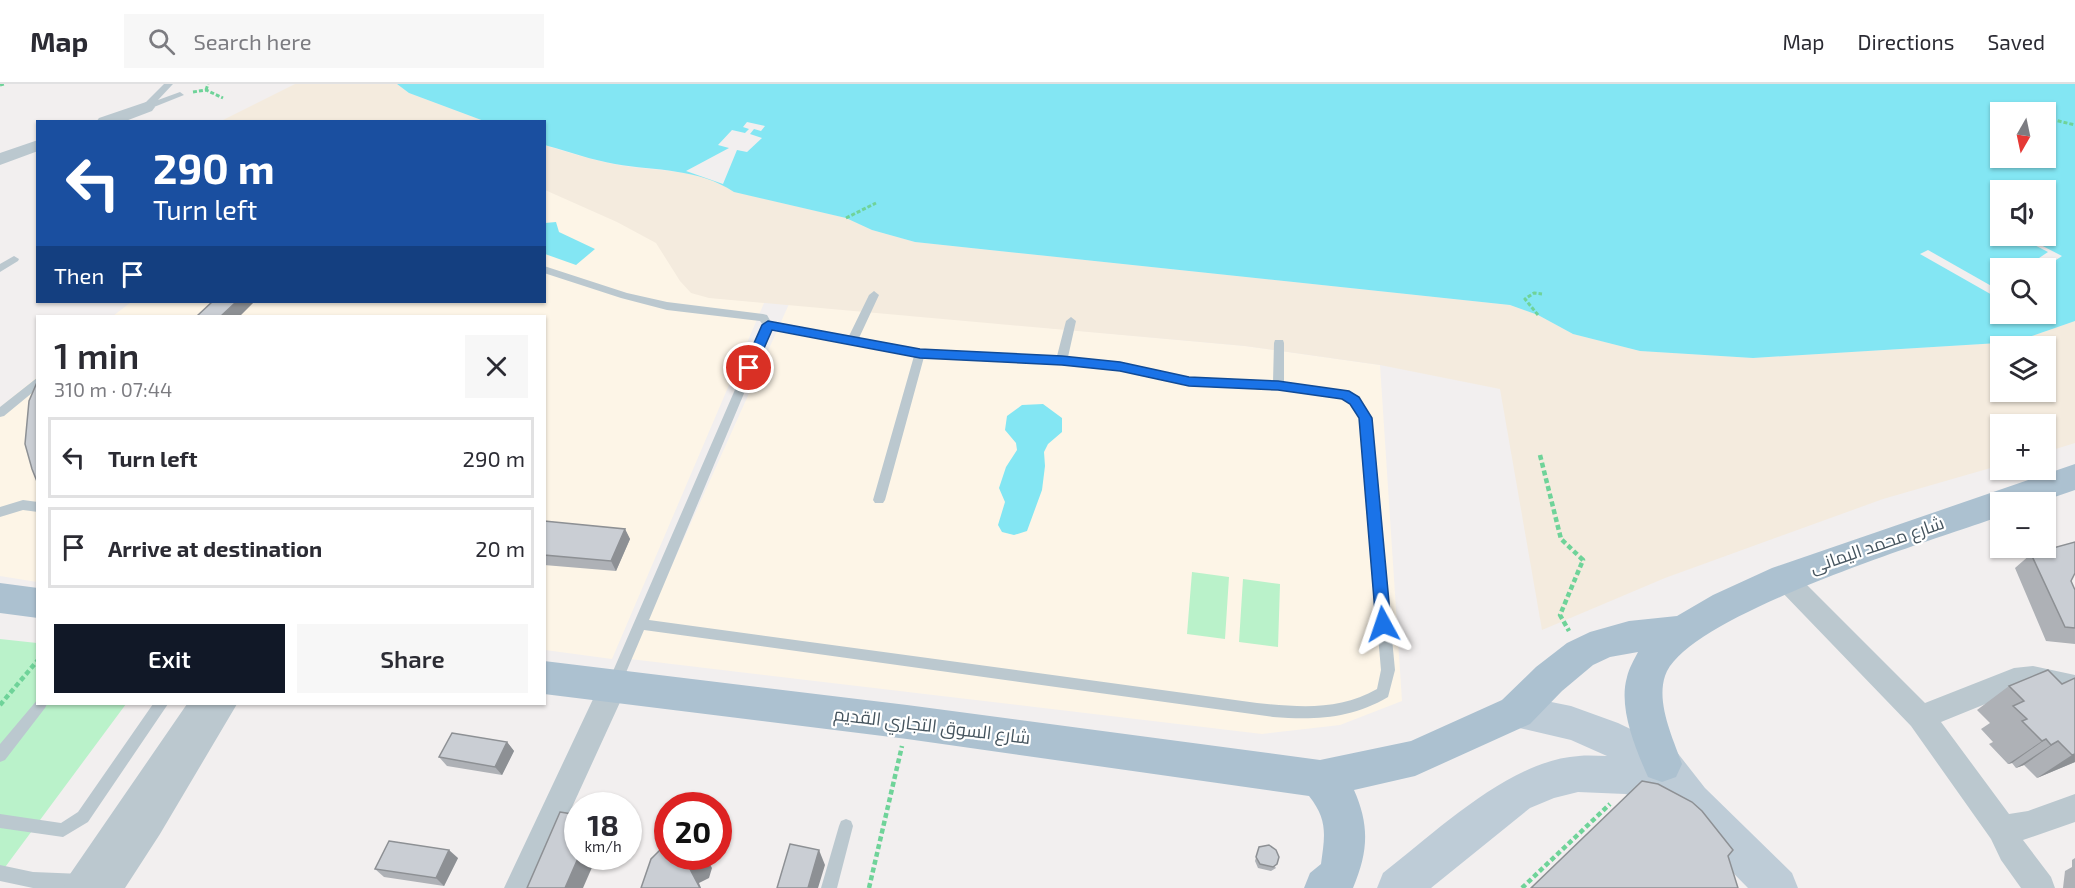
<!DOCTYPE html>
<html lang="en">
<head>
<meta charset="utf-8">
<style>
  :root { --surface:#fff; --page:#f7f7f7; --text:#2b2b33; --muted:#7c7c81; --line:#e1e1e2; --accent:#111827 }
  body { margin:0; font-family:"Exo 2",Cairo,sans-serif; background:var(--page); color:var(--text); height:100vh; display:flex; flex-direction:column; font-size:22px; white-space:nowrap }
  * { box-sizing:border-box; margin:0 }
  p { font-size:20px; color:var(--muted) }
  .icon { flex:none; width:33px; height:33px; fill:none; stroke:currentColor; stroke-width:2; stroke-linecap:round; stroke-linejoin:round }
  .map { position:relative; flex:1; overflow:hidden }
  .drawer { position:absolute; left:36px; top:231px; width:510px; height:390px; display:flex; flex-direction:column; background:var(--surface); border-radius:0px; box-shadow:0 2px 4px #0004 }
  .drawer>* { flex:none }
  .banner { position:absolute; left:36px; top:36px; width:510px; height:183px; border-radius:0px; box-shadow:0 2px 4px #0004; background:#1a4fa0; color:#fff; overflow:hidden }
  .needle { width:39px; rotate:189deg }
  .controls { position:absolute; left:1990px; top:18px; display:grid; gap:12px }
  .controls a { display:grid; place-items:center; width:66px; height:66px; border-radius:0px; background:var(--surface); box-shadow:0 2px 4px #0004; font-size:30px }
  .speed { position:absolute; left:564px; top:708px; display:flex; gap:12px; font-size:30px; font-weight:700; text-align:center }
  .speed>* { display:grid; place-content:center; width:78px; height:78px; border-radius:50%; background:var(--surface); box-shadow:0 2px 4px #0004; line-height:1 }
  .speed small { font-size:15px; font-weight:400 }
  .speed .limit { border:9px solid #d22; background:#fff; color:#111 }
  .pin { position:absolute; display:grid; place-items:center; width:51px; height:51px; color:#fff; margin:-26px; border:3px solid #fff; border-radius:50%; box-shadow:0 2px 6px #0007 }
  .me { position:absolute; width:66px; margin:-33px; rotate:355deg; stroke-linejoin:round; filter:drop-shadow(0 0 4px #0008) }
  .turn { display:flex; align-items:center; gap:21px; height:126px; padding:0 18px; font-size:27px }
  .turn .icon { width:78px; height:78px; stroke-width:2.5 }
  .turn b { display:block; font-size:42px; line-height:51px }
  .then { display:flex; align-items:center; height:57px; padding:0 18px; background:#0003; gap:12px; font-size:22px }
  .round { display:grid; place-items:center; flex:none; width:63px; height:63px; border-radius:0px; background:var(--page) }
  .overview { display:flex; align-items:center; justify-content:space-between; height:102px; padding:0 18px }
  h1 { font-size:36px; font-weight:600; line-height:45px }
  .action { display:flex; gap:12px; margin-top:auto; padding:12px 18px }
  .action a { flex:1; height:69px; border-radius:0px; background:var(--accent); color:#fff; font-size:24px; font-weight:600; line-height:69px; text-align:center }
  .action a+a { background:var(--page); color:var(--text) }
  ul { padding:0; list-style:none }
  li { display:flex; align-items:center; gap:18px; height:81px; margin:0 12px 9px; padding:0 6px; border:3px solid var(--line); border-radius:0px }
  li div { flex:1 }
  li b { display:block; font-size:22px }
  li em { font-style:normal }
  header { display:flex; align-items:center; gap:36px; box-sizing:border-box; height:84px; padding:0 30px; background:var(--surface); border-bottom:2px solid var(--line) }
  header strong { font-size:28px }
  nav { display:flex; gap:33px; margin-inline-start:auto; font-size:21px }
  .search { width:420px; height:54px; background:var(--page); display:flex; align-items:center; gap:15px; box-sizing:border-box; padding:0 21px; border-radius:0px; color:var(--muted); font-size:22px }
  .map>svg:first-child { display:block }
  .commercial { fill:#fdf5e7 }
  .green { fill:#baf2ca }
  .sand { fill:#f4ebde; fill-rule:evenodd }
  .water { fill:#83e6f3; fill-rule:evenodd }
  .pier { fill:#f2efef }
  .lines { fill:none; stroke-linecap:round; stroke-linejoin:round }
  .path-far1 { stroke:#6fd399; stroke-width:3; stroke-dasharray:4 2; stroke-linecap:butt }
  .path { stroke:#6fd399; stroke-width:4.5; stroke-dasharray:5 3; stroke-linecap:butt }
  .lane { fill:#bbc8cf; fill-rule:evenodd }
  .street { fill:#bbc8cf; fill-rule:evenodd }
  .secondary { fill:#beccd7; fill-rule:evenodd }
  .primary { fill:#acc1d0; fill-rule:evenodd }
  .wall { fill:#aeb1b6 }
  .shaded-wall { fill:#8d9094 }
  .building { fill:#caced4; stroke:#8d9094; stroke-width:1.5 }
  .route { fill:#1a73e8; stroke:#114b97; stroke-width:1.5 }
  .labels { text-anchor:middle; stroke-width:4.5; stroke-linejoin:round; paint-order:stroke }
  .street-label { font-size:18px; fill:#45545e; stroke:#fff }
</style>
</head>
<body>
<header>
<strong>Map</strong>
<div class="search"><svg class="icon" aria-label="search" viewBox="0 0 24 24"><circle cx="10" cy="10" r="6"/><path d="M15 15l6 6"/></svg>Search here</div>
<nav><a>Map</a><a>Directions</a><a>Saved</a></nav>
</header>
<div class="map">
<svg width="2075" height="804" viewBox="0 0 2075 804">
  <rect width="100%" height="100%" fill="#f2efef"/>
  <path class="commercial" d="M 545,86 L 708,144 L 764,219 L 612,575 L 545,566 L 544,232 L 113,232 L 131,218 L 544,218 Z
    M 789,220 L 1245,262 L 1380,281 L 1402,617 L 1340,641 L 1262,650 L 630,575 Z
    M 37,293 L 37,498 L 0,492 L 0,323 Z"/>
  <path class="green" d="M 1192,488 L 1229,493 L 1225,555 L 1187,550 Z
    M 1243,495 L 1280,500 L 1278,563 L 1239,558 Z
    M 0,555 L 37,559 L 38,620 L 126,620 L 0,790 Z"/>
  <path class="sand" d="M 295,0 L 397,0 L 409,9 L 484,37 L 219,38 Z
    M 544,61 C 566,68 590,75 613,80 C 656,89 696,82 735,108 L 846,134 L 872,146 L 915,158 L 1510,221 L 1538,231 L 1573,250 L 1640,267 L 1753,274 L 2015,258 L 2075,237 L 2075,359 L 2046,368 L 2046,340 L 2001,340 L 2001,381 L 1883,415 L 1665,494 L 1542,546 L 1500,305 L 1380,281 L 1245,262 L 709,214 L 691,209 L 680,197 L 656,159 L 617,138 L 545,106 ZM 2001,262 L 2046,262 L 2046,308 L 2001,308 Z"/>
  <path class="water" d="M 397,0 L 2075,0 L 2075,237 L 2015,258 L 1753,274 L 1640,267 L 1573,250 L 1538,231 L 1510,221 L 915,158 L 872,146 L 846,134 L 734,108 C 698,84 656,87 615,80 C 592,76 570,68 548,62 L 545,61 L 544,38 L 484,37 L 409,9 ZM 2001,28 L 2046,28 L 2046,74 L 2001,74 ZM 2001,106 L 2046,106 L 2046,152 L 2001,152 ZM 2001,184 L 2046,184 L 2046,230 L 2001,230 Z
    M 556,138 L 559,148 L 595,165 L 576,181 L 545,170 L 545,139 Z
    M 1043,320 L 1062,334 L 1062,348 L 1048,360 L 1044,368 L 1045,382 L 1042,406 L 1027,447 L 1014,451 L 1002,448 L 998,441 L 1005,418 L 999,404 L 1006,383 L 1017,366 L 1016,359 L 1005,346 L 1007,332 L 1022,321 Z"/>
  <path class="pier" d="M 747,38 L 765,42 L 761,47 L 754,45 L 750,50 L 762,54 L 747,68 L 737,66 L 723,100 L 686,87 L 729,64 L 718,61 L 732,46 L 745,49 L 749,45 L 743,43 Z
    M 2017,152 L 2023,152 L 2062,172 L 2044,184 L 2024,184 L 2048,168 Z
    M 1928,166 L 1995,204 L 2001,200 L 2001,216 L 1920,170 Z"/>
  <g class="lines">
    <path class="path-far1" d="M 0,1 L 4,0
      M 206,6 L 208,0
      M 193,8 L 206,6 L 223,14
      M 2006,24 L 2024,28
      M 2046,34 L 2075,41
      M 846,134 L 876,119
      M 1538,231 L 1525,215 L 1534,209 L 1542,210"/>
    <path class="path" d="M 1540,371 L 1561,455 L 1583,476 L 1560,531 L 1569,547
      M 0,621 L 38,576
      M 869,804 L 902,662
      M 1522,804 L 1610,720"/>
    <path class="lane" d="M 164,0 L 173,0 L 158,16 L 180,8 L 184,11 L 149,25 L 143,25 L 143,21 Z
      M 14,172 L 19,175 L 18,177 L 0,188 L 0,180 Z
      M 544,182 L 627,209 L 667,218 L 763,230 L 767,231 L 771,238 L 849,252 L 869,211 L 874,207 L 879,211 L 859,254 L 920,265 L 1057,272 L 1066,237 L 1071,233 L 1076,237 L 1068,273 L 1121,278 L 1189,294 L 1273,298 L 1274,259 L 1275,256 L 1283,256 L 1284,259 L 1284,299 L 1342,306 L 1358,313 L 1371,334 L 1395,586 L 1388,613 C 1351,635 1315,636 1273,633 L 644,546 L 619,605 L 614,607 L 609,605 L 607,601 L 763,241 L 760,237 L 667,226 L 621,214 L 544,189 ZM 771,245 L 914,272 L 873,416 L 875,419 L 883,419 L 885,416 L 924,273 L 1062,280 L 1121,286 L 1189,302 L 1278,306 L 1336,313 L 1350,319 L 1359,334 L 1381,586 L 1377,605 C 1339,627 1299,623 1257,619 L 649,536 Z
      M 38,293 L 38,304 L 4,332 L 0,333 L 0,323 Z
      M 23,416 L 38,418 L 38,428 L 23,426 L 0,433 L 0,423 Z
      M 38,615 L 38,620 L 47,620 L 45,624 L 5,676 L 0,678 L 0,660 Z
      M 153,620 L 168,620 L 88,738 L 63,753 L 0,744 L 0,730 L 61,739 L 78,728 Z
      M 846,735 L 851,737 L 853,742 L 837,804 L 821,804 L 839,742 L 841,737 Z
      M 0,781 L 33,788 L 82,790 L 87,793 L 90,798 L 86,804 L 33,804 L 0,797 Z"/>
    <path class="street" d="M 146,18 L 152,19 L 155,23 L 152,27 L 123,38 L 96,38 L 99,34 Z
      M 38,56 L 38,67 L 0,81 L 0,69 Z
      M 1784,483 L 1793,487 L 1925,619 L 2014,584 L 2033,582 L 2075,591 L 2075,615 L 2033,606 L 2015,608 L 1941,638 L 2009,730 L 2028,727 L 2075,710 L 2075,738 L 2023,756 L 2051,793 L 2055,804 L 2021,804 L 2001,776 L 1991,755 L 1911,642 L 1775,501 L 1771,494 L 1775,487 Z
      M 613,591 L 623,594 L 627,603 L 535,804 L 504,804 L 603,594 Z
      M 187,620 L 237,620 L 160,750 L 125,804 L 64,804 L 68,793 Z"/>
    <path class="secondary" d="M 1516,611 L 1571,622 L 1618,639 L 1676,667 L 1705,704 L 1792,789 L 1798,804 L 1748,804 L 1677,732 L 1643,714 L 1625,710 L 1578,708 L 1554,714 L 1530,724 L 1431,804 L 1377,804 L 1383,789 C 1436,748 1510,676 1579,672 C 1589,671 1598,672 1607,672 L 1571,656 L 1502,640 L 1497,628 L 1502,616 Z"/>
    <path class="primary" d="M 2075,380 L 2075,406 L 2040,418 L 2001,418 L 2001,432 C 1937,455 1685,531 1665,592 C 1656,619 1673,654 1682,680 L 1676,693 L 1662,698 L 1648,693 C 1636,666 1618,624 1627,593 C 1629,584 1634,576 1638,568 L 1610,573 L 1593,581 L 1562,607 L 1530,640 L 1415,692 L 1354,706 C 1370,742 1368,768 1353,804 L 1304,804 L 1310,789 L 1321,780 C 1325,751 1328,736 1309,712 L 907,655 L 544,610 L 544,577 L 907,621 L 1320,676 L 1411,657 L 1502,616 L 1536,583 L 1567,559 L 1590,548 L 1629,537 L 1677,532 L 1713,511 L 1772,484 Z
      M 0,499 L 38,504 L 38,534 L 0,529 Z"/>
  </g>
  <path class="wall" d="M 544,437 L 625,445 L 630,455 L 616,487 L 544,481 Z
    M 2031,470 L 2072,494 L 2071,497 L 2075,506 L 2075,560 L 2046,557 L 2015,484 Z
    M 2048,586 L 2075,678 L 2037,694 L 2024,681 L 2016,684 L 2012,679 L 2008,680 L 1989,660 L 1993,658 L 1981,645 L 1990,639 L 1977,626 L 2009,602 Z
    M 507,658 L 514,667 L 502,691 L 447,682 L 439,673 Z
    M 1259,763 L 1276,784 L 1271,787 L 1258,784 L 1255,777 Z
    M 458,774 L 444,802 L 384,793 L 375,785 Z
    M 2075,774 L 2075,804 L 2063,804 L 2065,787 L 2072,783 L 2072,776 Z"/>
  <path class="shaded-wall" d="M 236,218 L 254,218 L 240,232 L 221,232 Z
    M 625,445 L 630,455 L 616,487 L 611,477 Z
    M 2046,655 L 2012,679 L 2008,680 L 2042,657 Z
    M 2058,657 L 2024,681 L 2016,684 L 2051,661 Z
    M 507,658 L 514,667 L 502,691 L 495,683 Z
    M 2075,670 L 2075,678 L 2037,694 L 2072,671 Z
    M 449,766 L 458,774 L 444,802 L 436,794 Z
    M 819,766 L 825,781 L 818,804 L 808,804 Z
    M 579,772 L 597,772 L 583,804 L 565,804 Z
    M 702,772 L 705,772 L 712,784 L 709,794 L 699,799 L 701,804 L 700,804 L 690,785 Z"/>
  <path class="building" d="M 212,218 L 236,218 L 221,232 L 197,232 Z
    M 38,296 L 38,400 L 32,385 L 25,360 L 29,317 Z
    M 544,437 L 625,445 L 611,477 L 544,471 Z
    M 2075,458 L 2075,489 L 2071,497 L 2075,506 L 2075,544 L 2065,543 L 2031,470 Z
    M 2048,586 L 2062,600 L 2075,594 L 2075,670 L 2072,671 L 2058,657 L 2051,661 L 2046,655 L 2042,657 L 2022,637 L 2027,635 L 2013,622 L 2024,617 L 2009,602 Z
    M 452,649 L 507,658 L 495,683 L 439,673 Z
    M 1642,697 L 1658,700 L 1692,718 L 1702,727 L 1733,766 L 1728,772 L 1738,804 L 1531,804 Z
    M 560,728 L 578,731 L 578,772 L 579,772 L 565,804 L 527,804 Z
    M 389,757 L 449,766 L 436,794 L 375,785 Z
    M 668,760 L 668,772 L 702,772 L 700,779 L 690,785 L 700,804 L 641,804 L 651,775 L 662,764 Z
    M 790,760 L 819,766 L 808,804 L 777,804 Z
    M 1269,761 L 1276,766 L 1279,773 L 1277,780 L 1273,783 L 1260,780 L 1256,773 L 1259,763 Z"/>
  <path class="route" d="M 768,237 L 920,265 L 1062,272 L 1120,278 L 1189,293 L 1278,297 L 1349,307 L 1359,313 L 1372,334 L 1391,540 L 1389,545 L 1383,547 L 1378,545 L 1376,540 L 1359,334 L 1350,320 L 1342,315 L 1278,306 L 1189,302 L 1120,287 L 1062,281 L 920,274 L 772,246 L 754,287 L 745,287 L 743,284 L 762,241 Z"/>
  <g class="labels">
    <g class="street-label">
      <text transform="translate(1877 461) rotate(-19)" y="6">شارع محمد اليمانى</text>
      <text transform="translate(932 642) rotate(7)" y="6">شارع السوق التجاري القديم</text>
    </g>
  </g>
</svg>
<div class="controls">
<a><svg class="needle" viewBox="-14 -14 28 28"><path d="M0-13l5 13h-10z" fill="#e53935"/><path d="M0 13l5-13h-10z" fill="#7c7c81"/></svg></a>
<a><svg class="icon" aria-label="sound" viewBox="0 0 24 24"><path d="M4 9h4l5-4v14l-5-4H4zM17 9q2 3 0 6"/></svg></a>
<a><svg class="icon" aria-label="search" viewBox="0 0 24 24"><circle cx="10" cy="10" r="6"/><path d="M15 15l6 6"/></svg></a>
<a><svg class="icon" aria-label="layers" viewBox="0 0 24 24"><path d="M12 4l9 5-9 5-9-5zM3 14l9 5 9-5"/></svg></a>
<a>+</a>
<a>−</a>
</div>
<div class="speed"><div>18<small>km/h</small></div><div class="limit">20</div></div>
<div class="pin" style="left:749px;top:284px;background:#d93025"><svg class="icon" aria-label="arrive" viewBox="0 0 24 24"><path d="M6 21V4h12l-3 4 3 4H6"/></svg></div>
<svg class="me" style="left:1383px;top:540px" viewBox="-20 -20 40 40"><path d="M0-17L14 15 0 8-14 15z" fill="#1a73e8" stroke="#fff" stroke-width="4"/></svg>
<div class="banner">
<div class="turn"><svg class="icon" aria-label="left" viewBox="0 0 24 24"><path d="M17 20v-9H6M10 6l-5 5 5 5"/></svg><div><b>290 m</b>Turn left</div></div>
<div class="then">Then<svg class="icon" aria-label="arrive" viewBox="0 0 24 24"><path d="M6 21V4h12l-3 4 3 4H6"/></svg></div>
</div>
<section class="drawer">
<div class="overview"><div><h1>1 min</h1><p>310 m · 07:44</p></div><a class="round"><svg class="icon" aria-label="close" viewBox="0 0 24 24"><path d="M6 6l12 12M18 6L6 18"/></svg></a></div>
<ul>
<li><svg class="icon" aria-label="left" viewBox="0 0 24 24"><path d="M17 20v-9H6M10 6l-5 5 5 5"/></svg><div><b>Turn left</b></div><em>290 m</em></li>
<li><svg class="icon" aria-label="arrive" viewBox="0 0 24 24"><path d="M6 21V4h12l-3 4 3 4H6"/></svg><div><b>Arrive at destination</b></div><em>20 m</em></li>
</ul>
<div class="action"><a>Exit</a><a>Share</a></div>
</section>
</div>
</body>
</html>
